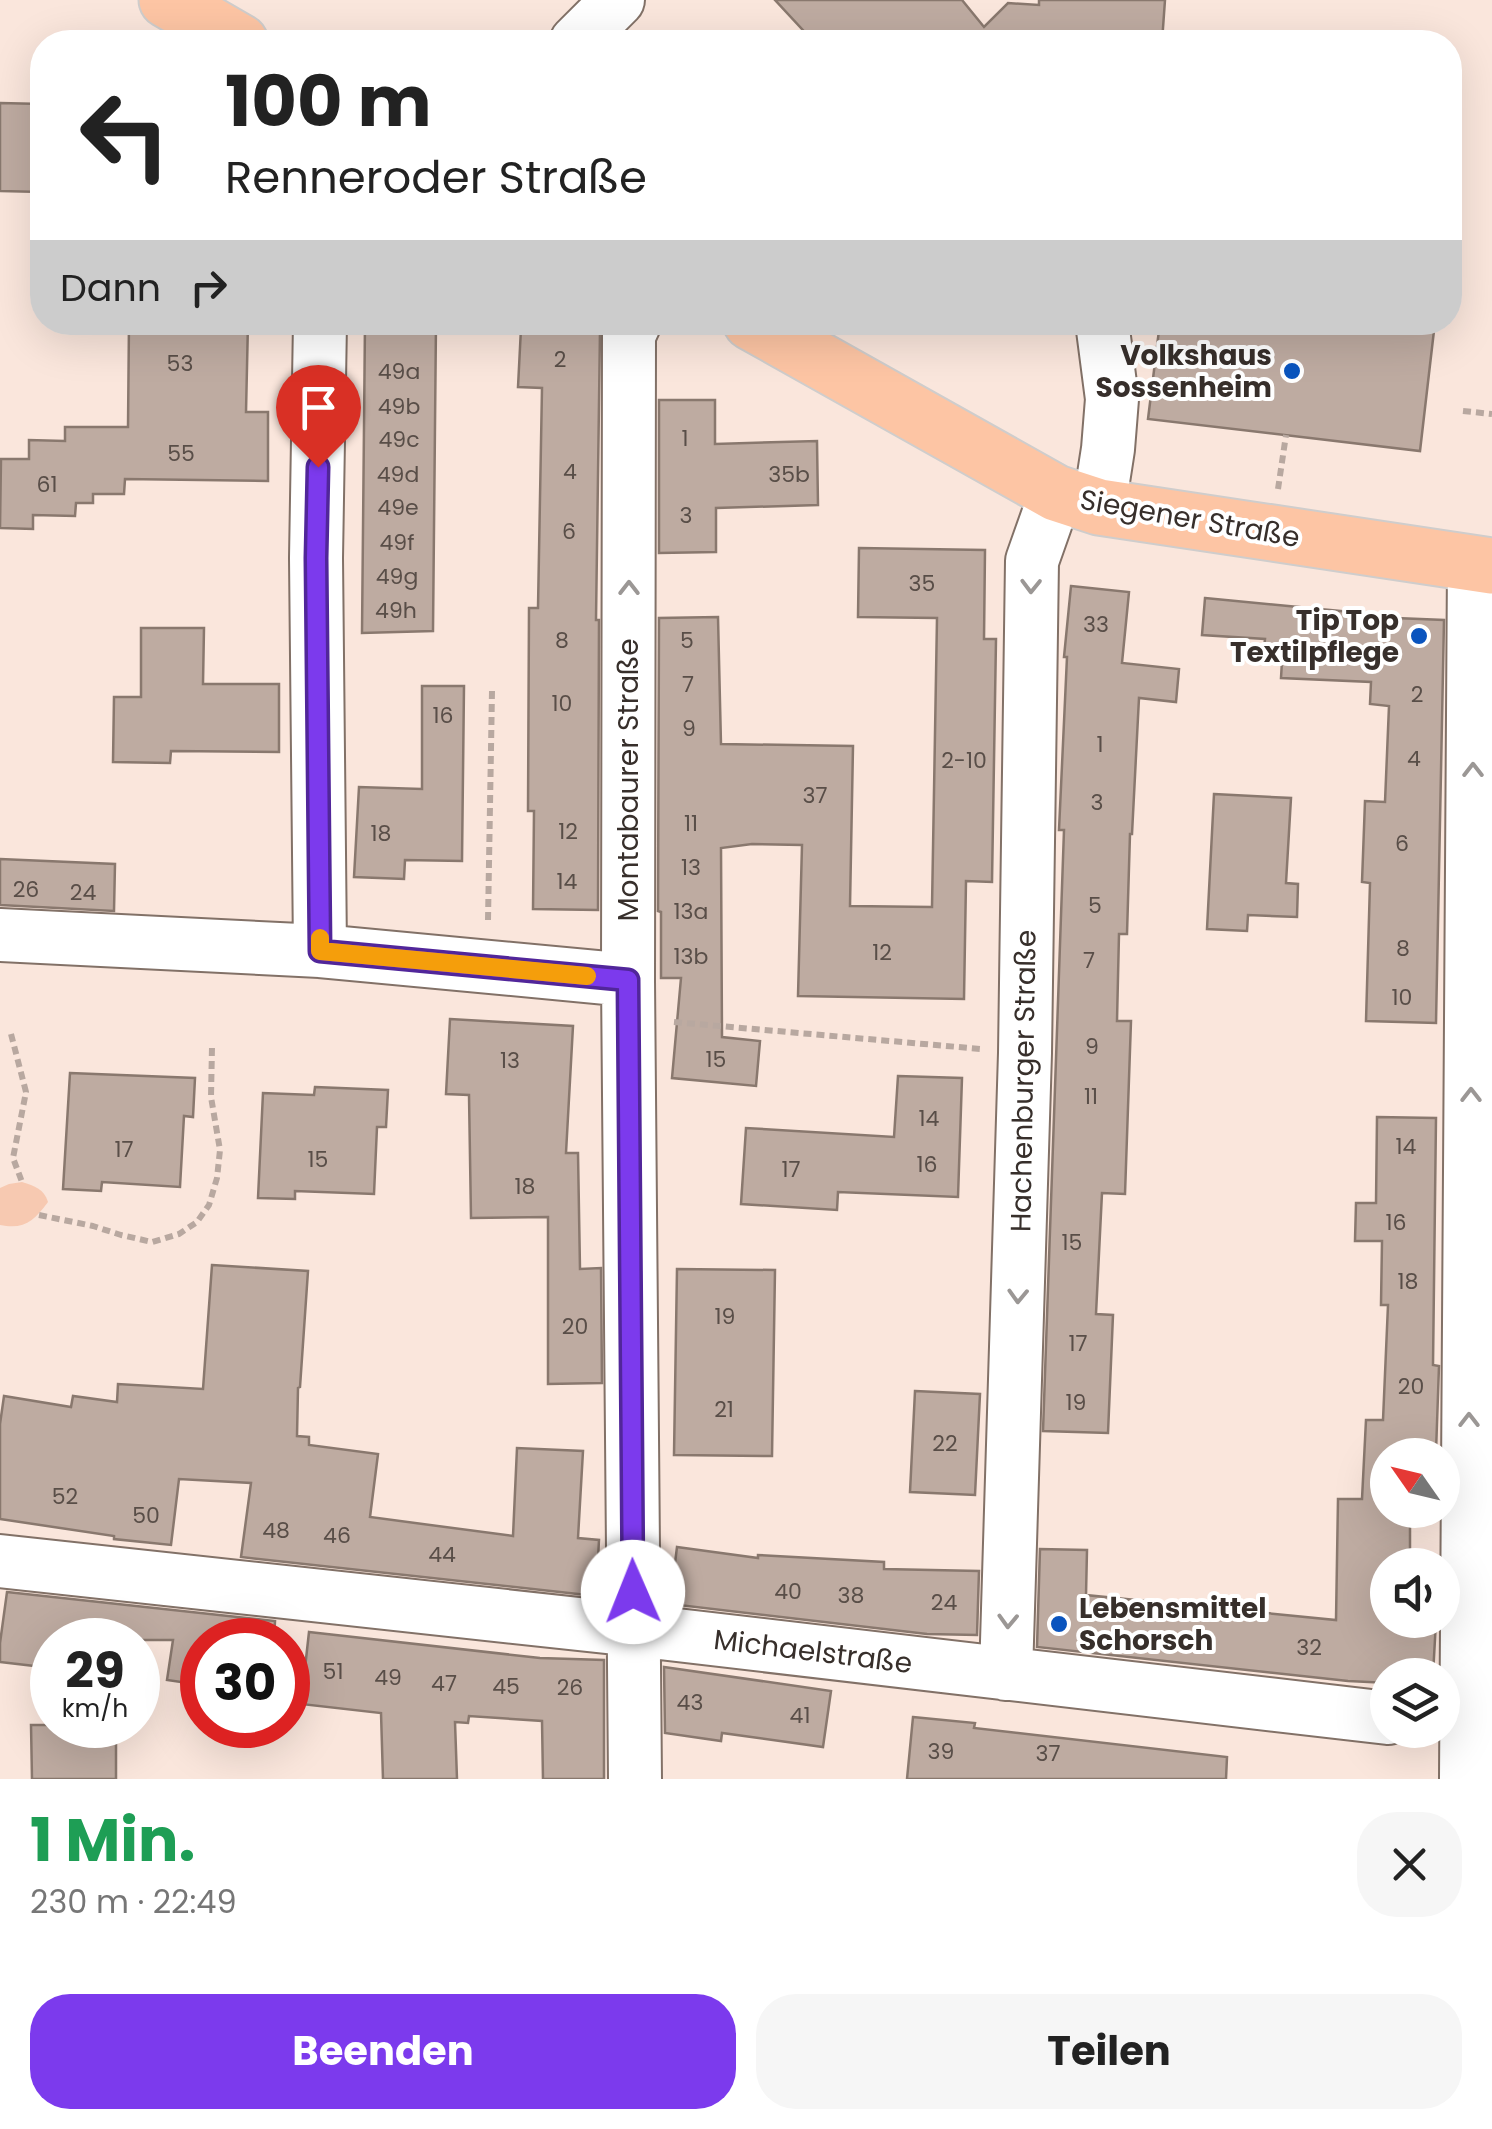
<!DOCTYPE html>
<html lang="de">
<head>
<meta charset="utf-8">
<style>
  :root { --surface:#fff; --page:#f6f6f6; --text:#222; --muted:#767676; --accent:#7c3aed }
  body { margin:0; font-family:Poppins,sans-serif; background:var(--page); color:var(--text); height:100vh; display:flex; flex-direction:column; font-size:38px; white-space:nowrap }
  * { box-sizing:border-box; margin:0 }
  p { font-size:32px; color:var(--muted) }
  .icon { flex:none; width:55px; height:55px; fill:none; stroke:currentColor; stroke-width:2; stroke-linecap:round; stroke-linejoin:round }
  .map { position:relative; height:1779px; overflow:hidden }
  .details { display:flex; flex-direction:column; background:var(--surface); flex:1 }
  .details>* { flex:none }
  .guide { position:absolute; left:30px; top:30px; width:1432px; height:305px; border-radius:40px; box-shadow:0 10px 40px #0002; background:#fff; color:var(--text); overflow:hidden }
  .needle { width:65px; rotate:304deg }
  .buttons { position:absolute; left:1370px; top:1438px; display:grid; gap:20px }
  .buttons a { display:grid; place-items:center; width:90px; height:90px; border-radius:50%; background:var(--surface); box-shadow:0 10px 40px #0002; font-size:50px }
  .speed { position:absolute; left:30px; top:1618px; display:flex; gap:20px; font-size:50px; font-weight:700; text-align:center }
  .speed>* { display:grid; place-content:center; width:130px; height:130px; border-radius:50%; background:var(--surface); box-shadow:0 10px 40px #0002; line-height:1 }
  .speed small { font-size:25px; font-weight:400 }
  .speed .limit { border:15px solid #d22; background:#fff; color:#111 }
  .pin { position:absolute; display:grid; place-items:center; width:85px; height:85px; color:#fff; margin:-102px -42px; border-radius:50% 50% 50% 0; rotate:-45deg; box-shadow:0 0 10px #0007 }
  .pin .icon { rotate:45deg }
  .me { position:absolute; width:110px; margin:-55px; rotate:359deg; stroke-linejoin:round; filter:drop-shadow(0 0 8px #0008) }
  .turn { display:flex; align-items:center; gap:35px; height:210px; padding:0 30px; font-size:45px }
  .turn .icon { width:130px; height:130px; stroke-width:2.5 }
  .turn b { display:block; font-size:70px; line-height:85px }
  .then { display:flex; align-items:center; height:95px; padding:0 30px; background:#0003; gap:20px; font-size:38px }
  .round { display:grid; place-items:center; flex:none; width:105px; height:105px; border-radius:40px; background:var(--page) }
  .overview { display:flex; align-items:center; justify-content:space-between; height:170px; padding:0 30px }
  h1 { font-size:60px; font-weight:700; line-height:75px; color:#1e9e55 }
  .button { display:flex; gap:20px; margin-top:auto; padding:20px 30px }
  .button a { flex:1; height:115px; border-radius:40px; background:var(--accent); color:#fff; font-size:40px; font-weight:700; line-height:115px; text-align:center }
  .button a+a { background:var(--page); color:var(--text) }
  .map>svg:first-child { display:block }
  .green { fill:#f7c9b1 }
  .building { fill:#beaba1; stroke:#89786e; stroke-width:2.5 }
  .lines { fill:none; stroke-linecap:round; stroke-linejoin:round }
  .minor-casing { stroke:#827167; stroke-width:56 }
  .major-casing { stroke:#cfcdcc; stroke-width:59 }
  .path { stroke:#b8a8a0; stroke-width:6; stroke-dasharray:8 5; stroke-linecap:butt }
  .minor { stroke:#fff; stroke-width:52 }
  .major { stroke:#fdc5a4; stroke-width:55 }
  .oneway { stroke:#9b9795 }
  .route-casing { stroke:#51269a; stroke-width:25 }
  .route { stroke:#7c3aed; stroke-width:18 }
  .slow { stroke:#f59e0b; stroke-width:18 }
  .poi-dot { fill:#0a54be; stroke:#fff; stroke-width:4 }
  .labels { text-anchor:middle; stroke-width:8; stroke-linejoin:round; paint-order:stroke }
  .number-label { font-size:22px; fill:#594e48 }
  .poi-label { font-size:28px; font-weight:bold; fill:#372f2b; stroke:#fff; text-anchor:end }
  .street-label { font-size:28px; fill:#372f2b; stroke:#fff }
</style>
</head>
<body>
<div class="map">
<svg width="1492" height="1779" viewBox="0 0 1492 1779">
  <rect width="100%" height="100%" fill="#fae6dc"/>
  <path class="green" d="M 22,1182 C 35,1186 44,1189 48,1202 C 34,1221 24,1230 0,1225 L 0,1188 L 9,1184 Z"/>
  <path class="building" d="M 775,0 L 962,0 L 984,27 L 1008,3 L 1039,5 L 1039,0 L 1165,0 L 1162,42 L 814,42 Z
    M 0,103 L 42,104 L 42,192 L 0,191 Z
    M 129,322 L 248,322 L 246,412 L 268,412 L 268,481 L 125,479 L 124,494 L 93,494 L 93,503 L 76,503 L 75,516 L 33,515 L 33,529 L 0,528 L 1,459 L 29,459 L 29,440 L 65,441 L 65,427 L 128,427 Z
    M 365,322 L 436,322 L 433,631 L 362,633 Z
    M 1160,322 L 1435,322 L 1420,451 L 1148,419 Z
    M 521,328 L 600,331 L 596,620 L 599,620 L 598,910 L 533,909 L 534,811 L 528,811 L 529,608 L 538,608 L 542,388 L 518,387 Z
    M 659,400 L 715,400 L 715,444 L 817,441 L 818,505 L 716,508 L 716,552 L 659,553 Z
    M 859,548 L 985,550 L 984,639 L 996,639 L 992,882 L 966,881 L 964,999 L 798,996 L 802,845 L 752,844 L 721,848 L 722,1037 L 760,1041 L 756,1086 L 672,1078 L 681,978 L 661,978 L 661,912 L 658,911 L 659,618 L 718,617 L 721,744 L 853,746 L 850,906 L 932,907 L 937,618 L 858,617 Z
    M 1071,586 L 1129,592 L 1122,663 L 1179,669 L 1176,702 L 1139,698 L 1132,834 L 1130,834 L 1127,934 L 1119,934 L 1117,1021 L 1131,1021 L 1125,1194 L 1102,1193 L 1096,1314 L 1113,1315 L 1108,1433 L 1043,1431 L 1064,830 L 1059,830 L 1067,657 L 1064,657 Z
    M 1205,598 L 1371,614 L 1371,617 L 1444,620 L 1436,1023 L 1366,1021 L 1370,883 L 1362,882 L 1365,801 L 1385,802 L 1389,706 L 1370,704 L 1371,682 L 1281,678 L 1282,661 L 1263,658 L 1265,639 L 1202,635 Z
    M 141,628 L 204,628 L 203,684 L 279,684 L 279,752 L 171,751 L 170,763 L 113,762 L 114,697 L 141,697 Z
    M 422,686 L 464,686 L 462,861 L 405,860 L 404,879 L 354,877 L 359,787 L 422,789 Z
    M 1214,794 L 1291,798 L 1286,883 L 1298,884 L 1297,917 L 1248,915 L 1247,931 L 1207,929 Z
    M 0,859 L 115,864 L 114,911 L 0,905 Z
    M 450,1019 L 573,1026 L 566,1153 L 578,1153 L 580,1269 L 601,1268 L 602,1383 L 548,1384 L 548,1217 L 471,1218 L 469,1095 L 446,1094 Z
    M 70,1073 L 195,1078 L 193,1117 L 184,1116 L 180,1187 L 102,1182 L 101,1191 L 63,1189 Z
    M 898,1076 L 962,1078 L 958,1197 L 838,1192 L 837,1210 L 741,1204 L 746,1128 L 894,1137 Z
    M 315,1087 L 388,1090 L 386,1127 L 377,1127 L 374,1194 L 295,1191 L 295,1199 L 258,1198 L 263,1093 L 314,1095 Z
    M 1377,1117 L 1436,1118 L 1433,1365 L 1439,1366 L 1436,1452 L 1411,1450 L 1411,1455 L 1388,1455 L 1388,1510 L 1410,1510 L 1410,1565 L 1388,1565 L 1388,1620 L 1436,1621 L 1433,1675 L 1388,1675 L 1388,1683 L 1348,1681 L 1037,1647 L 1040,1549 L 1087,1550 L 1086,1595 L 1336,1620 L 1338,1499 L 1362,1499 L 1366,1420 L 1383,1420 L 1388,1305 L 1381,1305 L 1382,1241 L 1355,1241 L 1356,1203 L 1376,1203 Z
    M 212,1265 L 308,1271 L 300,1387 L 298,1388 L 297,1436 L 309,1437 L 309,1445 L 378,1454 L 370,1517 L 513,1536 L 517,1448 L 583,1451 L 578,1538 L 599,1540 L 596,1596 L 241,1557 L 251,1483 L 179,1479 L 171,1545 L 114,1539 L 114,1536 L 0,1519 L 0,1424 L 4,1396 L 71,1407 L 73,1396 L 117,1402 L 118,1384 L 203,1389 Z
    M 677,1269 L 775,1270 L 772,1456 L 674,1455 Z
    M 915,1391 L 980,1394 L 975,1495 L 910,1492 Z
    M 677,1547 L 758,1558 L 758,1555 L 884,1562 L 884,1569 L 979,1571 L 977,1635 L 927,1634 L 670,1604 Z
    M 7,1592 L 275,1621 L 274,1640 L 202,1640 L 202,1685 L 167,1680 L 173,1640 L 52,1640 L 52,1668 L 0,1662 L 0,1643 Z
    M 309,1632 L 540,1658 L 604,1660 L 604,1779 L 543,1779 L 542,1721 L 469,1716 L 468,1723 L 455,1722 L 457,1779 L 383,1779 L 381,1713 L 301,1704 Z
    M 664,1667 L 831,1691 L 823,1747 L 722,1733 L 721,1741 L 665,1733 Z
    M 913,1717 L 975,1723 L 974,1728 L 1227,1757 L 1226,1779 L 907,1779 Z
    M 31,1725 L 116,1725 L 116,1779 L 32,1779 Z"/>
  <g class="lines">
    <defs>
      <path id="minor" d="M 576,42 L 618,0
        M 635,322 L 629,335 L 628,980 L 635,1779
        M 1099,507 L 1108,449 L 1112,399 L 1102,322
        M 0,935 L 320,951 L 628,980
        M 320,951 L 316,558 L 320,322
        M 0,1561 L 634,1630 L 1388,1718
        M 1006,1674 L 1025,1053 L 1032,561 L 1056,493
        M 1466,1779 L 1474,564"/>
      <path id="major" d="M 167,0 L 240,42
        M 751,322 L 1056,493 L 1099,507 L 1492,566"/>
    </defs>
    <use href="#minor" class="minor-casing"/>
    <use href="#major" class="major-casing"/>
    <path class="path" d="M 1463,411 L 1492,414
      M 1278,489 L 1286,435
      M 488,920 L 492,691
      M 674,1022 L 981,1049
      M 11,1034 L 26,1092 L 13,1158 L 22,1182
      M 39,1215 L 93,1226 L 121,1235 L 152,1242 L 179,1234 L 197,1222 L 209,1205 L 217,1178 L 220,1150 L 211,1097 L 212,1047"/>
    <use href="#minor" class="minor"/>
    <use href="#major" class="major"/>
  </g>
  <defs><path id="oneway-chevron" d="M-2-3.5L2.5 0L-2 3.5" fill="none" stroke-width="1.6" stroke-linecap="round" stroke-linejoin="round" transform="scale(2.5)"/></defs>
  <g class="oneway">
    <use href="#oneway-chevron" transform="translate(1031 586) rotate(91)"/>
    <use href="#oneway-chevron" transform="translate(629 588) rotate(-90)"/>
    <use href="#oneway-chevron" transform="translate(1473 770) rotate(-90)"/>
    <use href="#oneway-chevron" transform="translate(1471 1095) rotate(-90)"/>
    <use href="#oneway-chevron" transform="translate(1018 1296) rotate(92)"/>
    <use href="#oneway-chevron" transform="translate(1469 1420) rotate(-90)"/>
    <use href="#oneway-chevron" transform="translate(1008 1621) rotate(92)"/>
  </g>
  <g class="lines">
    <defs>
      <path id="route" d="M 318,467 L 316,558 L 320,951 L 628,980 L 633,1592"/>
    </defs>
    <use href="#route" class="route-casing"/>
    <use href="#route" class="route"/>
    <path class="slow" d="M 320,938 L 320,951 L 587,976"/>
  </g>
  <g class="poi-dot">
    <circle cx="1292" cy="371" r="10"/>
    <circle cx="1419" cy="636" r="10"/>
    <circle cx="1059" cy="1624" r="10"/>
  </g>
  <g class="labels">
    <g class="number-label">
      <text x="560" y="367">2</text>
      <text x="180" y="371">53</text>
      <text x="399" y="379">49a</text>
      <text x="399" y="414">49b</text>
      <text x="685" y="446">1</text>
      <text x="399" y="447">49c</text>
      <text x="181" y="461">55</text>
      <text x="570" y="479">4</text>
      <text x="398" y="482">49d</text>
      <text x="789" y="482">35b</text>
      <text x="47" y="492">61</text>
      <text x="398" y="515">49e</text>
      <text x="686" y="523">3</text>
      <text x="569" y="539">6</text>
      <text x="397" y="550">49f</text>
      <text x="397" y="584">49g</text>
      <text x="922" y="591">35</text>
      <text x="396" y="618">49h</text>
      <text x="1096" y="632">33</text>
      <text x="562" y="648">8</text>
      <text x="687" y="648">5</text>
      <text x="688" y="692">7</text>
      <text x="1417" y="702">2</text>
      <text x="562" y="711">10</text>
      <text x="443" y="723">16</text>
      <text x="689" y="736">9</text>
      <text x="1100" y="752">1</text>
      <text x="1414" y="766">4</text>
      <text x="964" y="768">2-10</text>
      <text x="815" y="803">37</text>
      <text x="1097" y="810">3</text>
      <text x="691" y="831">11</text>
      <text x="568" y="839">12</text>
      <text x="381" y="841">18</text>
      <text x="1402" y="851">6</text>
      <text x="691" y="875">13</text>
      <text x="567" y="889">14</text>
      <text x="26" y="897">26</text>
      <text x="83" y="900">24</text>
      <text x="1095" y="913">5</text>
      <text x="691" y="919">13a</text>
      <text x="1403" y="956">8</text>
      <text x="882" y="960">12</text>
      <text x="691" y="964">13b</text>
      <text x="1089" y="968">7</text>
      <text x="1402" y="1005">10</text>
      <text x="1092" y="1054">9</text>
      <text x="716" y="1067">15</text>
      <text x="510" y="1068">13</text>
      <text x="1091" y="1104">11</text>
      <text x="929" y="1126">14</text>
      <text x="1406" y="1154">14</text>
      <text x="124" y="1157">17</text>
      <text x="318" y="1167">15</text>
      <text x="927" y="1172">16</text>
      <text x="791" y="1177">17</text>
      <text x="525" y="1194">18</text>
      <text x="1396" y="1230">16</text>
      <text x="1072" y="1250">15</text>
      <text x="1408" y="1289">18</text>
      <text x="725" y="1324">19</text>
      <text x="575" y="1334">20</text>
      <text x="1078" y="1351">17</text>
      <text x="1411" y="1394">20</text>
      <text x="1076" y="1410">19</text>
      <text x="724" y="1417">21</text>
      <text x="945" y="1451">22</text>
      <text x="65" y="1504">52</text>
      <text x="146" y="1523">50</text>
      <text x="276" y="1538">48</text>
      <text x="337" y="1543">46</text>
      <text x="442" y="1562">44</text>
      <text x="788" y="1599">40</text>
      <text x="851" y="1603">38</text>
      <text x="944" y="1610">24</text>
      <text x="1309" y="1655">32</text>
      <text x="333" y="1679">51</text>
      <text x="388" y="1685">49</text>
      <text x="444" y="1691">47</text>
      <text x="506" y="1694">45</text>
      <text x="570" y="1695">26</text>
      <text x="690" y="1710">43</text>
      <text x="800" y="1723">41</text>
      <text x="941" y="1759">39</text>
      <text x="1048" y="1761">37</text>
    </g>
    <g class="poi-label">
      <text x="1272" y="365">Volkshaus<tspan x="1272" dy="32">Sossenheim</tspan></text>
      <text x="1399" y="630">Tip Top<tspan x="1399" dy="32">Textilpflege</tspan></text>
      <text x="1079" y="1618" text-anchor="start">Lebensmittel<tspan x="1079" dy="32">Schorsch</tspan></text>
    </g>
    <g class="street-label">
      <text transform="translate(1190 518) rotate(10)" y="10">Siegener Straße</text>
      <text transform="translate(628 780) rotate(-90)" y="10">Montabaurer Straße</text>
      <text transform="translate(1023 1081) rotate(-89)" y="10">Hachenburger Straße</text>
      <text transform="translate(813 1651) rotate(7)" y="10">Michaelstraße</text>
    </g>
  </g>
</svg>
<div class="buttons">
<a><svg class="needle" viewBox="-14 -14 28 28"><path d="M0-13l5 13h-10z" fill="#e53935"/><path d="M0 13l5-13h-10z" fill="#767676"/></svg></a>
<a><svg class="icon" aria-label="sound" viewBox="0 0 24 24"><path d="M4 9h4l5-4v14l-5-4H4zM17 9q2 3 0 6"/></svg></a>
<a><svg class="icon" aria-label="layers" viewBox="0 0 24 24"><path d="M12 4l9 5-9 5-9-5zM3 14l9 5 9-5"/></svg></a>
</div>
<div class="speed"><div>29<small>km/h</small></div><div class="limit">30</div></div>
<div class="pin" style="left:318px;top:467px;background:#d93025"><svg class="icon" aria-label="arrive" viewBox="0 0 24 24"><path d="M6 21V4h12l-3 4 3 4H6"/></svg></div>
<svg class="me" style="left:633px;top:1592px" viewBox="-20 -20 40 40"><circle r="19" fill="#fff"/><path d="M0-13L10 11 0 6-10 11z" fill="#7c3aed"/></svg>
<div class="guide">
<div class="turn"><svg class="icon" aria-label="left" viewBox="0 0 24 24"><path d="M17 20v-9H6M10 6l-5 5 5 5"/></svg><div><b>100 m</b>Renneroder Straße</div></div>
<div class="then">Dann<svg class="icon" aria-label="right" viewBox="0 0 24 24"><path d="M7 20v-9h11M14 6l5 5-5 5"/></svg></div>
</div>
</div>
<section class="details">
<div class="overview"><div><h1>1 Min.</h1><p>230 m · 22:49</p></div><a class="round"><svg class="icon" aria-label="close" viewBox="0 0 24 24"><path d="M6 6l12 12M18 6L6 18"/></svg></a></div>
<div class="button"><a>Beenden</a><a>Teilen</a></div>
</section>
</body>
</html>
